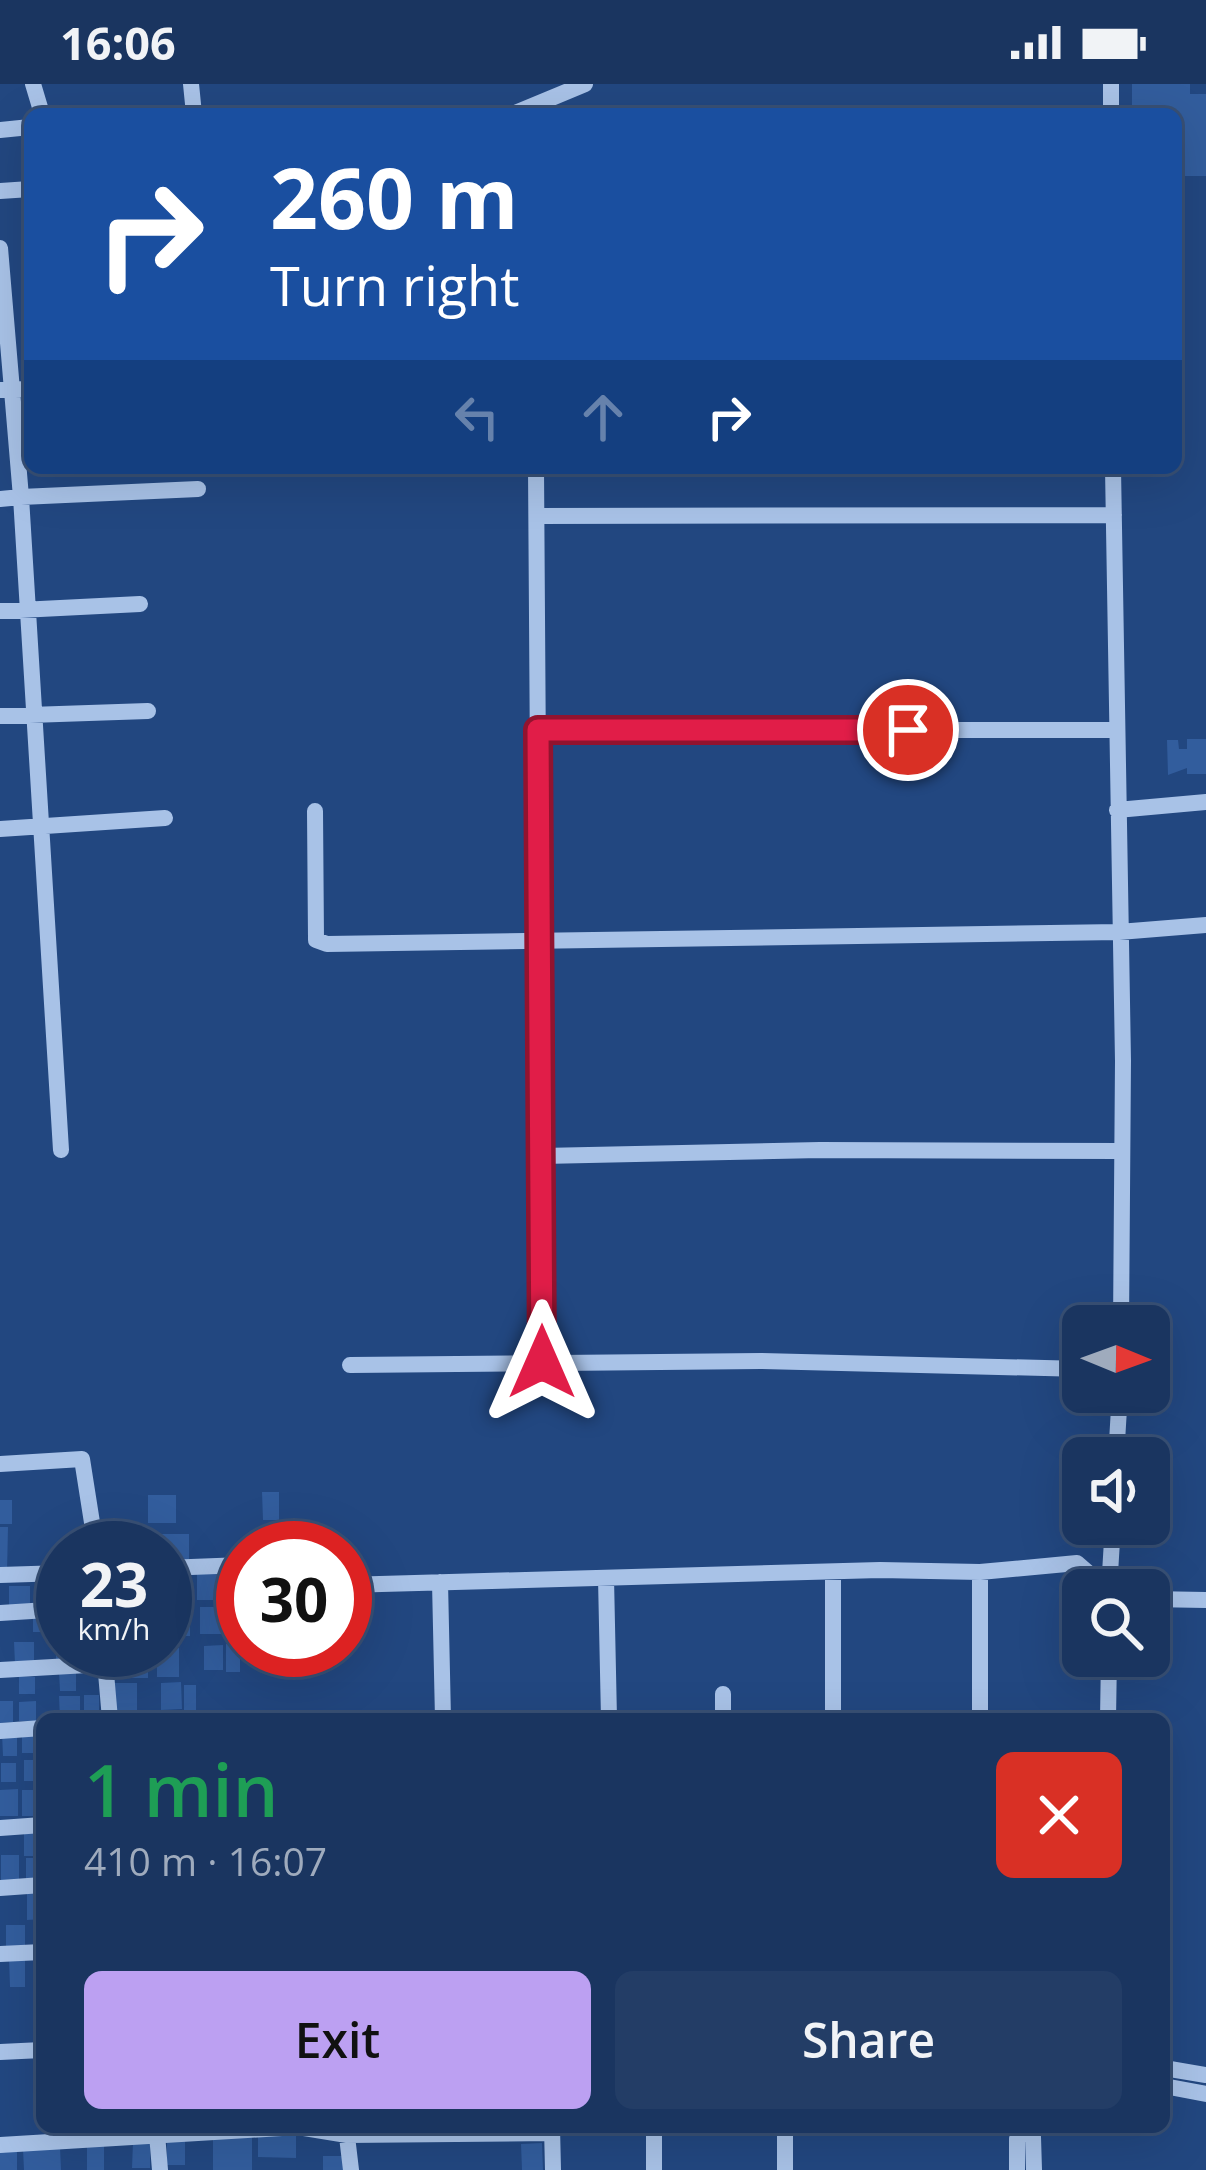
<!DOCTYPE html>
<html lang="en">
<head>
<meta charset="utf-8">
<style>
  :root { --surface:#1a3560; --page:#233d66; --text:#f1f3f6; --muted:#9fabbd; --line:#385075; --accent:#bca0f2 }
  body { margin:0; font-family:"Open Sans",sans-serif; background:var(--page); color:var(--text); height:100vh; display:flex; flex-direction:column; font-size:45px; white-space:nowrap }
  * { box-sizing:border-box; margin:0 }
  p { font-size:39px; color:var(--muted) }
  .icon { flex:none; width:66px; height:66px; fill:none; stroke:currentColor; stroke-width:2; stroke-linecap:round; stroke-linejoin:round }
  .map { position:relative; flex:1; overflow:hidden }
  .panel { position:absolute; left:36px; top:1629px; width:1134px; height:420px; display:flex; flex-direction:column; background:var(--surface); border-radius:18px; box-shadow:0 12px 48px #0002,0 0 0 3px var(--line) }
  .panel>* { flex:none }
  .hud { position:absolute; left:24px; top:24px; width:1158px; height:366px; border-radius:18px; box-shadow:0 12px 48px #0002,0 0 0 3px var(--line); background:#1a4fa0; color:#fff; overflow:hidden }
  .needle { width:78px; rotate:91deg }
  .fabs { position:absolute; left:1062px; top:1221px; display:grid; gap:24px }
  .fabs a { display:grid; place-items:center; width:108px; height:108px; border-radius:18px; background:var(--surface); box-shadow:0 12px 48px #0002,0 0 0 3px var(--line); font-size:60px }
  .speed { position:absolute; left:36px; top:1437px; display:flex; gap:24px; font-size:60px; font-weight:700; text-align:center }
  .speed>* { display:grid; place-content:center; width:156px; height:156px; border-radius:50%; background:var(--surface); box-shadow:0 12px 48px #0002,0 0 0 3px var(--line); line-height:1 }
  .speed small { font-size:30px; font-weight:400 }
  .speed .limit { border:18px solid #d22; background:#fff; color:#111 }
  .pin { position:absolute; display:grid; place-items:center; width:102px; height:102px; color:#fff; margin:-51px; border:6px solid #fff; border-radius:50%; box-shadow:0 3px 12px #0007 }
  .me { position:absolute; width:132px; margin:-66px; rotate:0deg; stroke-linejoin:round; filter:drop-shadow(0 0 9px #0008) }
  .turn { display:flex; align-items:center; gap:42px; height:252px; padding:0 48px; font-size:54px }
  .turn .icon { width:156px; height:156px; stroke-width:2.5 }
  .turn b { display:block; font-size:84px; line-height:102px }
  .lanes { display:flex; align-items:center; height:114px; padding:0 48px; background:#0003; justify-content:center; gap:60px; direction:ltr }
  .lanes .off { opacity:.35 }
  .round { display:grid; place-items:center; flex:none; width:126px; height:126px; border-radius:18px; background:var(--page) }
  .summary { display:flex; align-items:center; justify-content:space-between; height:204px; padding:0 48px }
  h1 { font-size:72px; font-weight:600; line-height:90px; color:#1e9e55 }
  .button { display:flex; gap:24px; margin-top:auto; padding:24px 48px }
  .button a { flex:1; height:138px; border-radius:18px; background:var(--accent); color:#111; font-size:48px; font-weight:600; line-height:138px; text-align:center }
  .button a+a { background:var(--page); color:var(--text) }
  .status { display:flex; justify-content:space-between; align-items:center; height:84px; padding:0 60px; background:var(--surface); direction:ltr }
  .status svg { height:33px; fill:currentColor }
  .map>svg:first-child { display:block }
  .building { fill:#325d9d }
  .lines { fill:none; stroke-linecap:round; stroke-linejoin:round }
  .minor { stroke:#a8c2e7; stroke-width:16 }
  .route-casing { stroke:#92132f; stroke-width:30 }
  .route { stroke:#e11d48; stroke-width:21 }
</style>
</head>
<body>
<div class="status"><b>16:06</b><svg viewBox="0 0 49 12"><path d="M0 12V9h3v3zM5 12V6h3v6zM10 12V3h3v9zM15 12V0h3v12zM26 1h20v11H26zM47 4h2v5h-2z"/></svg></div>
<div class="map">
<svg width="1206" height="2086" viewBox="0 0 1206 2086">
  <rect width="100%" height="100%" fill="#224780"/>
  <path class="building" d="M 1132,0 L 1190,0 L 1190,10 L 1206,10 L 1206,92 L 1176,92 L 1176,30 L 1132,30 Z
    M 1187,655 L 1206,655 L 1206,690 L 1187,690 L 1187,684 L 1168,691 L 1167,656 L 1178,656 L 1179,665 L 1187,665 Z
    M 262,1408 L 279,1408 L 279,1436 L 263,1436 Z
    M 148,1411 L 176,1411 L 176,1439 L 148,1439 Z
    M 0,1416 L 12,1416 L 12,1440 L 0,1440 Z
    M 0,1443 L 8,1443 L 7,1489 L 0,1489 Z
    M 126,1450 L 146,1450 L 146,1464 L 126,1464 Z
    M 150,1450 L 189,1450 L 189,1482 L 165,1482 L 165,1464 L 150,1464 Z
    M 197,1487 L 233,1487 L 233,1516 L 197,1516 Z
    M 173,1489 L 189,1489 L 189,1517 L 173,1517 Z
    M 9,1502 L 30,1502 L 30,1523 L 9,1523 Z
    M 200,1523 L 221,1523 L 221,1550 L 200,1550 Z
    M 175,1527 L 190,1527 L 190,1552 L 175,1552 Z
    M 33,1530 L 52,1530 L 52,1548 L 33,1548 Z
    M 56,1557 L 63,1557 L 63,1566 L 88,1566 L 88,1576 L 56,1576 Z
    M 14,1558 L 34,1558 L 34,1579 L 15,1580 Z
    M 226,1560 L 240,1560 L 240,1588 L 226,1588 Z
    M 223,1561 L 223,1586 L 204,1586 L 204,1562 Z
    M 179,1564 L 179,1593 L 157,1593 L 157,1566 Z
    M 115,1568 L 148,1568 L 148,1594 L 115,1594 Z
    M 59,1588 L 76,1588 L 76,1607 L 60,1607 Z
    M 19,1592 L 35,1593 L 35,1610 L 19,1610 Z
    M 181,1598 L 182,1625 L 161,1626 L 161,1599 Z
    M 114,1599 L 137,1599 L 137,1630 L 114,1630 Z
    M 184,1601 L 196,1601 L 196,1627 L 184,1627 Z
    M 84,1611 L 99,1611 L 99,1633 L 84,1633 Z
    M 59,1612 L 80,1612 L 80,1635 L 60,1635 Z
    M 0,1617 L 13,1617 L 13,1638 L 0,1639 Z
    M 36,1617 L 36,1637 L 19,1637 L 19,1618 Z
    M 22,1648 L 40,1648 L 40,1669 L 22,1669 Z
    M 2,1649 L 17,1649 L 17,1672 L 3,1672 Z
    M 24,1676 L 41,1676 L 42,1697 L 24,1697 Z
    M 1,1679 L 16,1679 L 16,1698 L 1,1698 Z
    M 18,1705 L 18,1732 L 0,1732 L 0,1706 Z
    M 22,1706 L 39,1706 L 39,1732 L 22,1732 Z
    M 42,1746 L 42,1772 L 24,1772 L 24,1747 Z
    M 1,1771 L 19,1771 L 19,1800 L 1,1800 Z
    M 26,1774 L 42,1774 L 42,1800 L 26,1800 Z
    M 27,1809 L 42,1809 L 42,1835 L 27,1836 Z
    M 6,1841 L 25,1841 L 25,1865 L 6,1865 Z
    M 9,1875 L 25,1875 L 25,1903 L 10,1903 Z
    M 258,2048 L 296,2048 L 296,2074 L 258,2073 Z
    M 213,2053 L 252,2053 L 252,2086 L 213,2086 Z
    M 167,2056 L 185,2056 L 185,2081 L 167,2081 Z
    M 133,2058 L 150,2058 L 150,2084 L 132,2084 Z
    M 542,2059 L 543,2086 L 522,2086 L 521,2060 Z
    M 87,2061 L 104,2061 L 104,2086 L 87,2086 Z
    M 60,2063 L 61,2086 L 24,2086 L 23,2065 Z
    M 17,2066 L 17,2086 L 0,2086 L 0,2067 Z
    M 323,2072 L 347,2072 L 347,2086 L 323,2086 Z"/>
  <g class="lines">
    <path class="minor" d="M 33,0 L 42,30
      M 191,0 L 194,30
      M 513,30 L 585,0
      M 1111,30 L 1111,0
      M 0,46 L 30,43
      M 0,107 L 30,105
      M 0,164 L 21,413 L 0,415
      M 0,306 L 30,305
      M 536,384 L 542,1278
      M 1113,384 L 1123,977 L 1121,1242
      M 537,432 L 1114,431
      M 0,527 L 140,520
      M 0,632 L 148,627
      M 538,646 L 1116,646
      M 1117,726 L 1206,718
      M 315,727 L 316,856 L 327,860 L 1119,848 L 1206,841
      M 0,745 L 165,734
      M 61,1066 L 21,413 L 198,405
      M 542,1072 L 820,1066 L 1120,1067
      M 350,1281 L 761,1277 L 1083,1285
      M 1116,1374 L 1120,1308
      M 0,1380 L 82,1375 L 96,1464
      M 165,1484 L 243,1481
      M 980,1488 L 980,1635
      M 0,1491 L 63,1489
      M 606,1494 L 609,1635
      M 440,1498 L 443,1635
      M 345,1501 L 880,1486 L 980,1488 L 1077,1479 L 1108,1506
      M 1109,1506 L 1113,1440
      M 1149,1515 L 1206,1516
      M 0,1529 L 63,1525
      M 104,1566 L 110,1635
      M 0,1586 L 105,1580
      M 723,1610 L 723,1635
      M 833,1635 L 833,1488
      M 1108,1635 L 1109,1572
      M 0,1647 L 42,1644
      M 0,1744 L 42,1741
      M 0,1804 L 42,1801
      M 0,1870 L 42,1868
      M 0,1968 L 42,1966
      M 1164,1984 L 1206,1991
      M 1164,2002 L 1206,2010
      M 552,2043 L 553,2086
      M 654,2043 L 654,2086
      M 785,2043 L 785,2086
      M 1029,2043 L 1033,2053 L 1034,2086
      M 346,2044 L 351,2086
      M 157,2050 L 160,2086
      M 0,2061 L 298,2043 L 347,2051 L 552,2049
      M 1017,2086 L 1017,2055 L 1025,2043"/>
  </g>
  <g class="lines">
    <defs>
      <path id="route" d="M 542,1278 L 538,646 L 908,646"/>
    </defs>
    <use href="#route" class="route-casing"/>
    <use href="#route" class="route"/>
  </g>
</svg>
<div class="fabs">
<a><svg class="needle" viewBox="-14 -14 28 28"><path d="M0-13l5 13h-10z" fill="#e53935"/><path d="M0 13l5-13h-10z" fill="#9fabbd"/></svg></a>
<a><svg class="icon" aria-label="sound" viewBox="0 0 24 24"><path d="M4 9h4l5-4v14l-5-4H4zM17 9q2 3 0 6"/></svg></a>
<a><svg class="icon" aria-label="search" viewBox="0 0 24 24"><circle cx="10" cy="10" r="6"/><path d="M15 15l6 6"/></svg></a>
</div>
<div class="speed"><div>23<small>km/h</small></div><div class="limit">30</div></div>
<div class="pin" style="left:908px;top:646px;background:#d93025"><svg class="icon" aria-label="arrive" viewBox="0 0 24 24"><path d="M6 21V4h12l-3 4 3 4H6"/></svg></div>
<svg class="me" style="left:542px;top:1278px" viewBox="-20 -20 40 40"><path d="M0-17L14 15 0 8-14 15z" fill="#e11d48" stroke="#fff" stroke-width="4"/></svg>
<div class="hud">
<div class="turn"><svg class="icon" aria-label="right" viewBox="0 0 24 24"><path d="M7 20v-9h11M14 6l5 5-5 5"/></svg><div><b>260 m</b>Turn right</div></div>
<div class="lanes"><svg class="icon off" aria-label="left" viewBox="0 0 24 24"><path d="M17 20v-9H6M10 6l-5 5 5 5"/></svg><svg class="icon off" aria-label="ahead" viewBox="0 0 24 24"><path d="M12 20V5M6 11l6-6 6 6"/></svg><svg class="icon" aria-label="right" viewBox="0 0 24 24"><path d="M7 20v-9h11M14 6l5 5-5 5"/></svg></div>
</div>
<section class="panel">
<div class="summary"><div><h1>1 min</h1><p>410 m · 16:07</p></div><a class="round" style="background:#d93025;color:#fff"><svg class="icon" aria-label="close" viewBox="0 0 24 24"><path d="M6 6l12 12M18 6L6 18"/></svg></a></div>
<div class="button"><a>Exit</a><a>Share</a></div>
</section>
</div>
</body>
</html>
